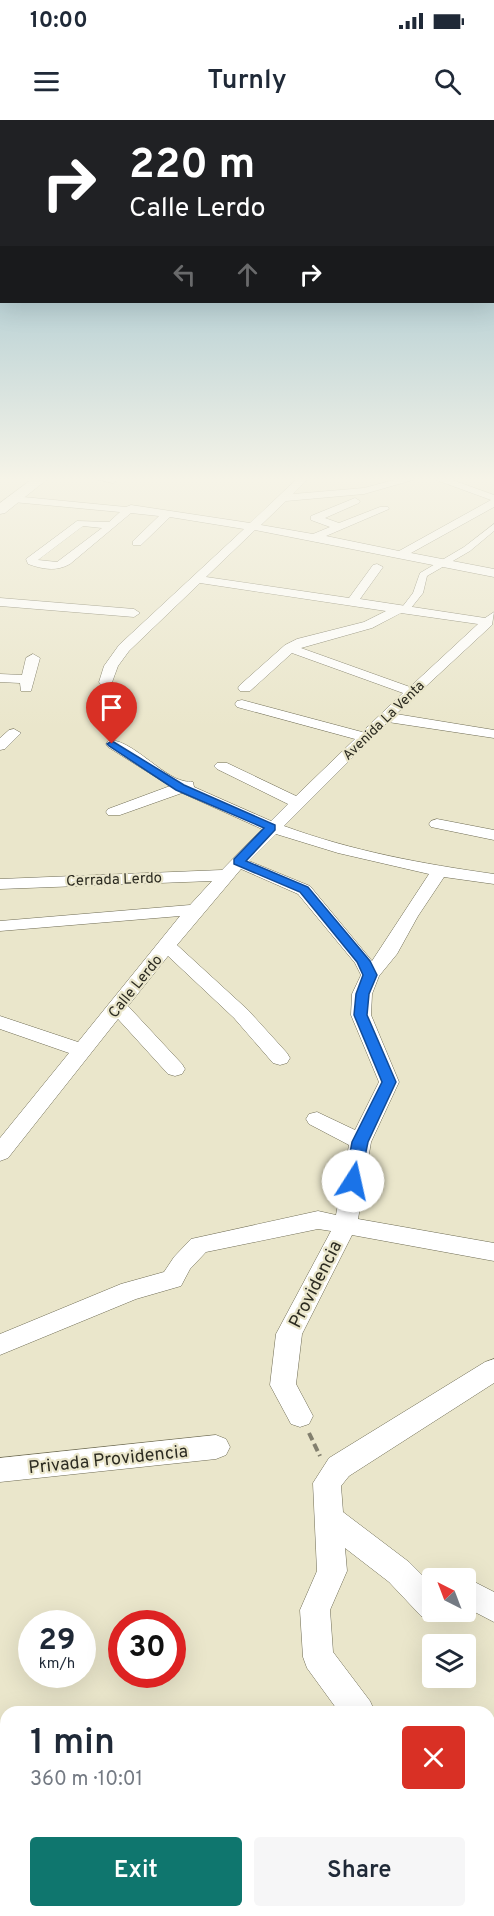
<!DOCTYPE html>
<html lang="en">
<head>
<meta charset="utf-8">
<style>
  :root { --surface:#fff; --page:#f6f6f7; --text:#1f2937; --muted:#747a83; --accent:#0f766e }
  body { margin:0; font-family:Overpass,sans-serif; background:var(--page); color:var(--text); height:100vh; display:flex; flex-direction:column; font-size:22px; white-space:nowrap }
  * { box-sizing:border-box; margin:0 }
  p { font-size:20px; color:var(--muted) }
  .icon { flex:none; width:33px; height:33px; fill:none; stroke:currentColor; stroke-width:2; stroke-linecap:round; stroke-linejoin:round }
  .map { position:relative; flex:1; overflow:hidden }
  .details { position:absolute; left:0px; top:1586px; width:495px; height:212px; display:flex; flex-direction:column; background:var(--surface); border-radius:18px 18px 0 0; box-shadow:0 6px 24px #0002 }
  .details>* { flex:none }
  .banner { position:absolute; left:0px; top:0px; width:495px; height:183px; box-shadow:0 6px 24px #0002; background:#202124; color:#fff; overflow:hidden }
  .needle { width:39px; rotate:318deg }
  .controls { position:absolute; left:422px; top:1448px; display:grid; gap:12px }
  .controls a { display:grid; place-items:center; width:54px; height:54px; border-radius:6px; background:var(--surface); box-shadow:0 6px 24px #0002; font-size:30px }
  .speed { position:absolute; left:18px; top:1490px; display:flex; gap:12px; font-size:30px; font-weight:700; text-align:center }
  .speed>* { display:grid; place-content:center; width:78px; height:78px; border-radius:50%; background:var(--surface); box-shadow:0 6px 24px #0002; line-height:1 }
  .speed small { font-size:15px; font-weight:400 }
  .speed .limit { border:9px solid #d22; background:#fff; color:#111 }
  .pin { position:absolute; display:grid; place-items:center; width:51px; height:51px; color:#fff; margin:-62px -26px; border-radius:50% 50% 50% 0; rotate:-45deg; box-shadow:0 0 6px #0007 }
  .pin .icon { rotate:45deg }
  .me { position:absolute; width:66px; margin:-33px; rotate:10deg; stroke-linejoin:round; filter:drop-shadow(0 0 4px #0008) }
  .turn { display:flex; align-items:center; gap:21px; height:126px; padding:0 30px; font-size:27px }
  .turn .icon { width:78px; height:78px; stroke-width:2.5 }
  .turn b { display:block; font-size:42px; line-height:51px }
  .lanes { display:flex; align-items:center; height:57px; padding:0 30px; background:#0003; justify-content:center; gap:30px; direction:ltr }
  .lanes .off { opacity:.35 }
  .round { display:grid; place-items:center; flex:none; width:63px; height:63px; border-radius:6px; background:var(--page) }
  .overview { display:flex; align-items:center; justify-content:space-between; height:102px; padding:0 30px }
  h1 { font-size:36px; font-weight:600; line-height:45px }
  .cta { display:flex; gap:12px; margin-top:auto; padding:12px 30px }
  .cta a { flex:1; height:69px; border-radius:6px; background:var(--accent); color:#fff; font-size:24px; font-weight:600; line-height:69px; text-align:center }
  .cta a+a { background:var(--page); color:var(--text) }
  .status { display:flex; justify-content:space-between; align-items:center; height:42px; padding:0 30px; background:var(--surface); direction:ltr }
  .status svg { height:16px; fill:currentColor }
  header { display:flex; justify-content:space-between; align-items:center; height:78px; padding:0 30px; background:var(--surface); font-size:27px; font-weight:600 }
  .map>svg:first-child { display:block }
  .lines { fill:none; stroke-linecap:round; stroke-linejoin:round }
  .pedestrian-casing { stroke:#6f6c54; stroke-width:1 }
  .minor-casing { stroke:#6f6c54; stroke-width:1 }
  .tertiary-casing { stroke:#6f6c54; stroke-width:1 }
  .path-far1 { stroke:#827f6e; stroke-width:2; stroke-dasharray:4.5 2; stroke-linecap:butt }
  .path { stroke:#827f6e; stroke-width:4; stroke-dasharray:8 4; stroke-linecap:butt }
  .pedestrian { fill:#fff; fill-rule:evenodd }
  .minor { fill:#fff; fill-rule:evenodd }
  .tertiary { fill:#fff; fill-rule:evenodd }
  .route { fill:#1a73e8; stroke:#114b97; stroke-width:1.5 }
  .labels { text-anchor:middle; stroke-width:4.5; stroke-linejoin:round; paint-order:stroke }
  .far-street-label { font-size:14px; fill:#2c2b21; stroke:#eae6cb }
  .street-label { font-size:15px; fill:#2c2b21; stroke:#eae6cb }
  .near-street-label { font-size:18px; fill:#2c2b21; stroke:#eae6cb }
</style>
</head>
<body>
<div class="status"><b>10:00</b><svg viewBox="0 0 49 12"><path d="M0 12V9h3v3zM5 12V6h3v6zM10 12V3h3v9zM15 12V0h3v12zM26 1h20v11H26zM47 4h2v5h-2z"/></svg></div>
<header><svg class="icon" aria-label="menu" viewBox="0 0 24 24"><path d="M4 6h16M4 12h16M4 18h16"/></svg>Turnly<svg class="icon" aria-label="search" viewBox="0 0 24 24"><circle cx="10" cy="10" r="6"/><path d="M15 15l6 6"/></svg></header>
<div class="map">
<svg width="494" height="1796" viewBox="0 0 494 1796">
  <rect width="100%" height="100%" fill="#eae6cb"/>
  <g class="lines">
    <defs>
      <path id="pedestrian" d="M 494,404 L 494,411 L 470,431 L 427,456 L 423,473 L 411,488 L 405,488 L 403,486 L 413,473 L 420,453 L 464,427 Z"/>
      <path id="minor" d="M 87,357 L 115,357 L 118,360 L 113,363 Z
        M 299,357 L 310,357 L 293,374 L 364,368 L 405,357 L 423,357 L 364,374 L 286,381 L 261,405 L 313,414 L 330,407 L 311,400 L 311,396 L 355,378 L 360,381 L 359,383 L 325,398 L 339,403 L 380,387 L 388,387 L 389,389 L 326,416 L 399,431 L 491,380 L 428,357 L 444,357 L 494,375 L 494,387 L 411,433 L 494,449 L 494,457 L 255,410 L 206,457 L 349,478 L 373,445 L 377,444 L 383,447 L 360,479 L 485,498 L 494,492 L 492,505 L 396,594 L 494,610 L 494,618 L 388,602 L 284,706 C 352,731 423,744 494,754 L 494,764 L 444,757 L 418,796 L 397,834 L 379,856 L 372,874 L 371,895 L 399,962 L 371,1022 L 358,1099 L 494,1123 L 494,1141 L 352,1115 L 302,1214 L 296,1264 L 313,1296 L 309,1304 L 300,1307 L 291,1304 L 270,1265 L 276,1214 L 331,1111 L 318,1109 L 206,1132 L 190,1149 L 181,1166 L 136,1179 L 0,1235 L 0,1214 L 121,1164 L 164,1152 L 174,1137 L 191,1119 L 318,1091 L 336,1095 L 349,1025 L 309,1004 L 306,999 L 309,994 L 317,992 L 355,1010 L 379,962 L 351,895 L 352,874 L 361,855 L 355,843 L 298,774 L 241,749 L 177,825 L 248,890 L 287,933 L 290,938 L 287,943 L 280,945 L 273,943 L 234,898 L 168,836 L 128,886 L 182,944 L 185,949 L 182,954 L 175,956 L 168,954 L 118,899 L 8,1038 L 0,1041 L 0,1018 L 69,933 L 0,909 L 0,896 L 78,922 L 180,796 L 0,811 L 0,801 L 190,785 L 212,761 L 0,769 L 0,759 L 222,750 L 262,709 L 182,673 L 120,695 L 108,695 L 106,692 L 108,689 L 170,666 L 108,627 L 106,624 L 108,621 C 128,616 162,657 184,661 C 187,662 190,661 193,662 L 194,667 L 271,701 L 288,684 L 217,649 L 214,646 L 217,643 L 227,643 L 296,676 L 355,619 L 237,587 L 235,584 L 237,581 L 242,580 L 362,612 L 403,573 L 292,533 L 250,571 L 240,571 L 238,568 L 240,565 L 285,525 L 297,519 L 364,502 L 386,491 L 200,463 L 129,531 L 118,546 L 111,565 L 101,565 L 99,562 L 104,546 L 119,525 L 244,409 L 170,397 L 141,425 L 133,425 L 133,421 L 159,396 L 131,393 L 70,444 C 56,452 42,449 28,444 L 26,439 L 77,401 L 109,402 L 120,392 L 13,382 L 8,379 L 13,376 L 126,387 L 131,385 L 250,403 ZM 83,406 L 102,408 L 57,442 L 38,440 ZM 401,493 L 478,504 L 410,567 L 301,528 L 372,508 ZM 276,714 L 338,733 L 429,754 L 372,841 L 310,766 L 249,741 Z
        M 0,478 L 134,489 L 140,493 L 134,497 L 0,486 Z
        M 33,534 L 40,538 L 31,571 L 21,571 L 20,563 L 0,562 L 0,554 L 22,555 L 26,538 Z
        M 14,609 L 21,613 L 5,629 L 0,630 L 0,618 L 9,610 Z
        M 437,699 L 494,710 L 494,720 L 431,707 L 429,704 L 431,701 Z
        M 494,1239 L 494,1263 L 349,1356 L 341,1366 L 343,1392 L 409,1442 L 432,1465 L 432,1491 L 445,1491 L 443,1496 L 432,1500 L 421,1496 L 389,1462 L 345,1428 L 347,1451 L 330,1490 L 333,1532 L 370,1581 L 375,1592 L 339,1592 L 307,1548 L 303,1537 L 300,1490 L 317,1451 L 313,1363 L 329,1338 L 485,1242 Z
        M 216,1315 L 226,1319 L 230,1327 L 226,1335 L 216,1339 L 0,1362 L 0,1338 Z
        M 465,1457 L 494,1472 L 494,1502 L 465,1487 L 465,1458 L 462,1458 Z
        M 0,1632 L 6,1634 L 6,1681 L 0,1679 Z
        M 489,1693 L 494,1695 L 494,1729 L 489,1727 Z
        M 35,1791 L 71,1791 L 73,1796 L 37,1796 Z"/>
      <path id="tertiary" d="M 35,357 L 50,357 L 5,393 L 0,394 L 0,383 Z"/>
    </defs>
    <use href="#pedestrian" class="pedestrian-casing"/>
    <use href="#minor" class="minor-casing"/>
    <use href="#tertiary" class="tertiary-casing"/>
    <path class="path-far1" d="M 99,572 L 102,589 L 115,612"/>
    <path class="path" d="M 309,1313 L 320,1336"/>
    <use href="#pedestrian" class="pedestrian"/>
    <use href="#minor" class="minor"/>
    <use href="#tertiary" class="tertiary"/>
  </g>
  <linearGradient id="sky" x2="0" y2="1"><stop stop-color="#7fb0c3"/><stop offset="0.59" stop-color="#f6f4e8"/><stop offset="1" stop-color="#f6f4e8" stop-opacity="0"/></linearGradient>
  <rect width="494" height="609" fill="url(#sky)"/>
  <path class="route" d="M 112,621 L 184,665 L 275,705 L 275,710 L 246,741 L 308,767 L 370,841 L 377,855 L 369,874 L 367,895 L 396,962 L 368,1022 L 359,1065 L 348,1065 L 345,1061 L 352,1022 L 382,962 L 354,895 L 356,874 L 363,855 L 357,842 L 300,772 L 234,744 L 234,739 L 264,708 L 176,670 L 109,626 L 107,624 Z"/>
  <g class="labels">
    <g class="far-street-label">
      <text transform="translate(383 600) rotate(-44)" y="5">Avenida La Venta</text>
    </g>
    <g class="street-label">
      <text transform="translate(114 759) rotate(-2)" y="5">Cerrada Lerdo</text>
      <text transform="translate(135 866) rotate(-51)" y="5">Calle Lerdo</text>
    </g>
    <g class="near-street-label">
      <text transform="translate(315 1164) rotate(-63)" y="6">Providencia</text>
      <text transform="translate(108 1339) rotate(-6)" y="6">Privada Providencia</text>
    </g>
  </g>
</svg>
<div class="controls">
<a><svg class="needle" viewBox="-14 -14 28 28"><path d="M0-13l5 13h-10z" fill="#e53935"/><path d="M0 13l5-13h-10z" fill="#747a83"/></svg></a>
<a><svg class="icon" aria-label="layers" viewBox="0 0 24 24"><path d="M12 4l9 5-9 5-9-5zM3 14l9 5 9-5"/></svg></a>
</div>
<div class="speed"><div>29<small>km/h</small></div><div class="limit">30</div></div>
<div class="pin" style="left:112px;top:624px;background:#d93025"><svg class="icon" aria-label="arrive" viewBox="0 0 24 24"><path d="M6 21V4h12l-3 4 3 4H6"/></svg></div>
<svg class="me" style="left:353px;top:1061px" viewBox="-20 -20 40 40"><circle r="19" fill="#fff"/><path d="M0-13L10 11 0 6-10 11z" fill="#1a73e8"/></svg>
<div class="banner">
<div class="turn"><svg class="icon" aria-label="right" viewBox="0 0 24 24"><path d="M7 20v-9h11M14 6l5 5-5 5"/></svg><div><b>220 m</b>Calle Lerdo</div></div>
<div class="lanes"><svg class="icon off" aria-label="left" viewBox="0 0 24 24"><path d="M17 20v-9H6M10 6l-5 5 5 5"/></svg><svg class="icon off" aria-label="ahead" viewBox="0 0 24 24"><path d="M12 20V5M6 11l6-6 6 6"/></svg><svg class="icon" aria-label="right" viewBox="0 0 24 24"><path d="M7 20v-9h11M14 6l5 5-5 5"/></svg></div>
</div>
<section class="details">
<div class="overview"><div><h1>1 min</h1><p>360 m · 10:01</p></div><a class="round" style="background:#d93025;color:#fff"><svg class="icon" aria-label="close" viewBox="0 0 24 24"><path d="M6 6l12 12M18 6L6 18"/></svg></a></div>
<div class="cta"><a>Exit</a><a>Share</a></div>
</section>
</div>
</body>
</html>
